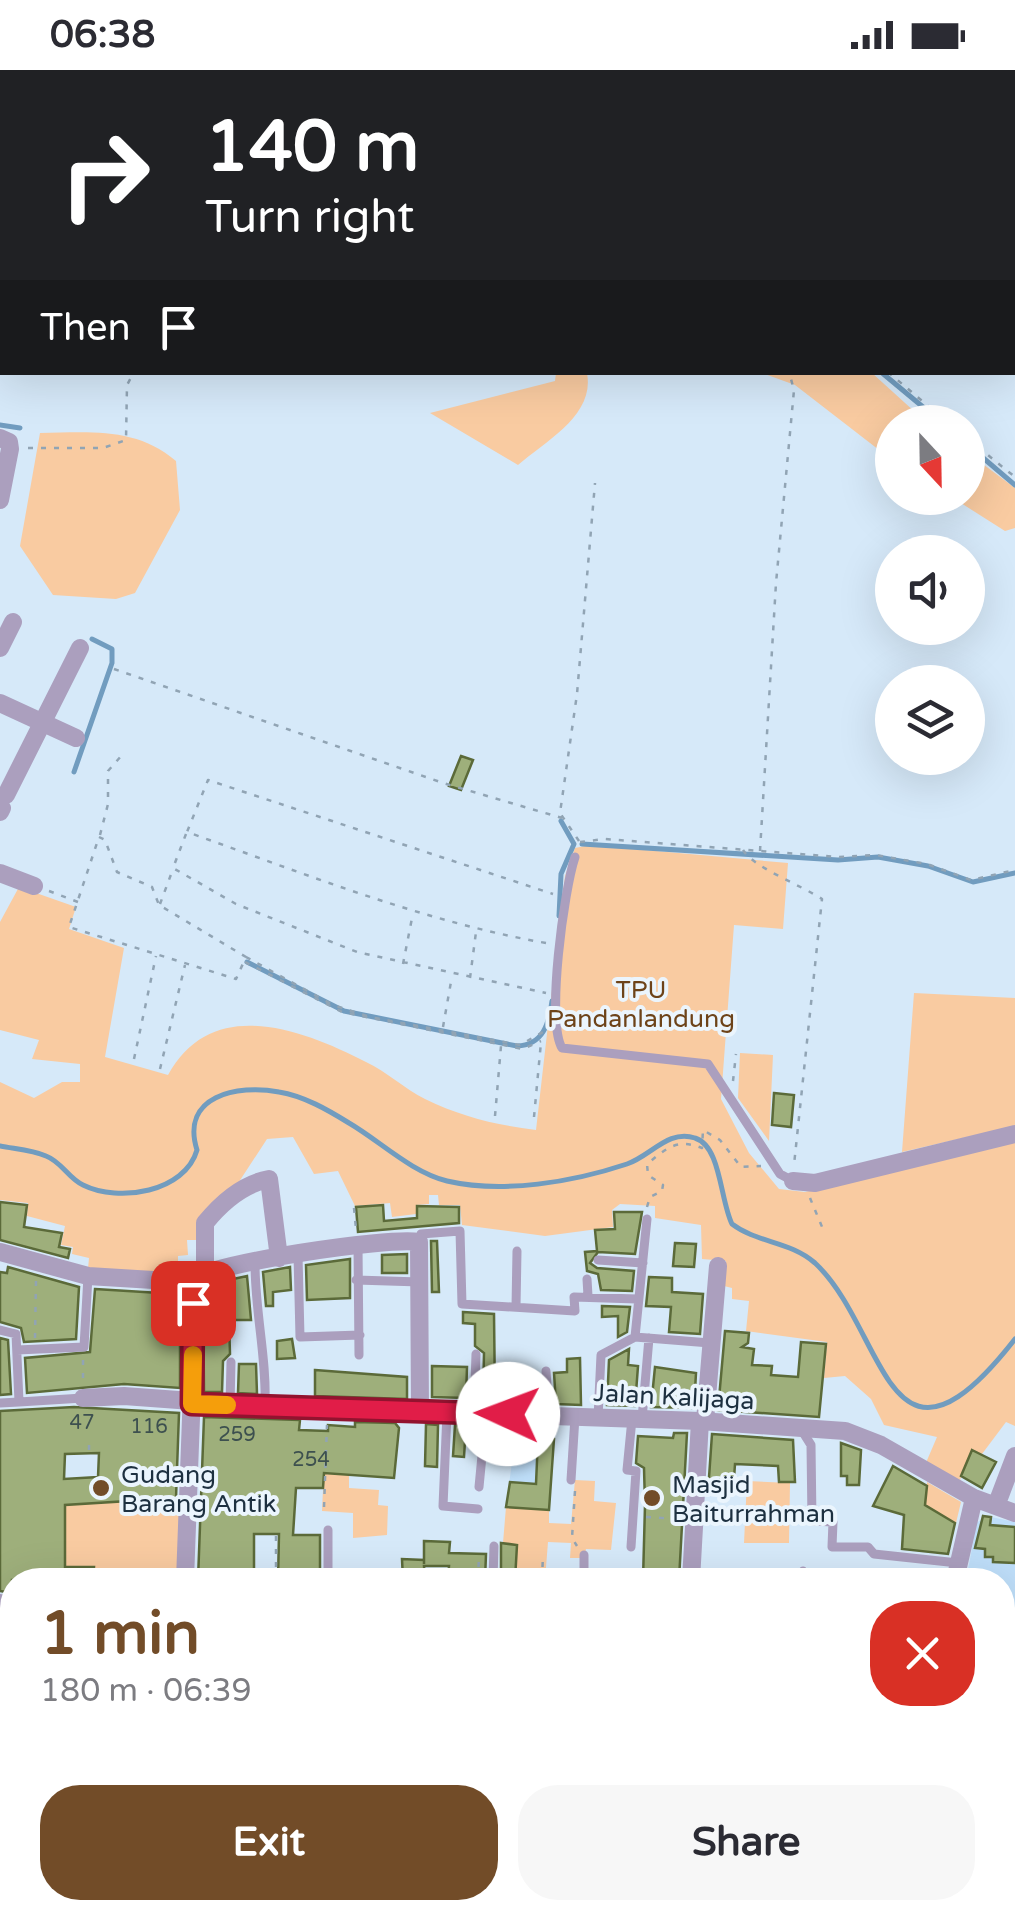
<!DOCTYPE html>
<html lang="en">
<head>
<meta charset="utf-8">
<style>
  :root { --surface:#fff; --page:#f7f7f7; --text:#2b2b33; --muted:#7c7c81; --accent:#724c28 }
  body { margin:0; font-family:"Varela Round",sans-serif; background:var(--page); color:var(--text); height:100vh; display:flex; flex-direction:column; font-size:38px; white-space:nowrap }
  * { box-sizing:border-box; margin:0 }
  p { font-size:32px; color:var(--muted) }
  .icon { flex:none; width:55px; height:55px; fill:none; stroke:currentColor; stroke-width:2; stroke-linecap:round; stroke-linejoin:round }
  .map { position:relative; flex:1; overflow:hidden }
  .drawer { position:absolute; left:0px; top:1498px; width:1015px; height:352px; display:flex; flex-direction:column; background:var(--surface); border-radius:40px 40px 0 0; box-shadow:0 10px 40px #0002 }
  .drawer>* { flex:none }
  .top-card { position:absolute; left:0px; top:0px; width:1015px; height:305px; box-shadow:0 10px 40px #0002; background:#202124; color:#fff; overflow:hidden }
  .needle { width:65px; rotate:158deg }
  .controls { position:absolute; left:875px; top:335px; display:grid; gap:20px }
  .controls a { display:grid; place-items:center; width:110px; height:110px; border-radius:50%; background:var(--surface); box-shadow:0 10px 40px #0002; font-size:50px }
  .pin { position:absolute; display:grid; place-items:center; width:85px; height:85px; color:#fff; margin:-42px; border-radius:20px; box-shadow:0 5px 15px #0006 }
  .me { position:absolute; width:110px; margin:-55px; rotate:272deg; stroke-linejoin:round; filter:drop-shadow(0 0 8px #0008) }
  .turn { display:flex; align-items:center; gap:35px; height:210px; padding:0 40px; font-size:45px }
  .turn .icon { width:130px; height:130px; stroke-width:2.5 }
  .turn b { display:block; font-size:70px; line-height:85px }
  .then { display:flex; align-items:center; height:95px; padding:0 40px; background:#0003; gap:20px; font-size:38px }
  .round { display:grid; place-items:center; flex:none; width:105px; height:105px; border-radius:40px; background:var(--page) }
  .overview { display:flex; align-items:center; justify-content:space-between; height:170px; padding:0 40px }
  h1 { font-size:60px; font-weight:800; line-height:75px; color:var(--accent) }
  .button { display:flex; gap:20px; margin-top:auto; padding:20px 40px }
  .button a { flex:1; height:115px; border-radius:40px; background:var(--accent); color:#fff; font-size:40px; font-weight:800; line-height:115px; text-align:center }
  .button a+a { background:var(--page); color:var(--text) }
  .status { display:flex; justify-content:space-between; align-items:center; height:70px; padding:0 50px; background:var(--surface); direction:ltr }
  .status svg { height:28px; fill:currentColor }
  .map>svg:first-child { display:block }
  .built { fill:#bedef9 }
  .green { fill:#f9cba1 }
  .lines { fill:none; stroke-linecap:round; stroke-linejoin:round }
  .stream { stroke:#719cbf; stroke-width:5 }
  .building { fill:#9eaf7b; stroke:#5b6a39; stroke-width:2.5; fill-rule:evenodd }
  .path { stroke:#91a4b4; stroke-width:2.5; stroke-dasharray:5 8; stroke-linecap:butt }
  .lane { stroke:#ab9fbe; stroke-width:9 }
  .street { stroke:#ab9fbe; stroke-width:18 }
  .route-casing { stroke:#92132f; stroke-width:25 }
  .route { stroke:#e11d48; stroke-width:18 }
  .slow { stroke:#f59e0b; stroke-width:18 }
  .poi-dot { fill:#724c28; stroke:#ebf5fd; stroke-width:4 }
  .labels { text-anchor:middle; stroke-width:8; stroke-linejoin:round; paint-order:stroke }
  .number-label { font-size:20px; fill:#3d504f }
  .park-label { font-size:25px; fill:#6d4319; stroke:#ebf5fd }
  .street-label { font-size:25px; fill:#1d3040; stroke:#ebf5fd }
  .poi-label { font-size:25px; fill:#1d3040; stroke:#ebf5fd; text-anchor:start }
</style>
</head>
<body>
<div class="status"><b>06:38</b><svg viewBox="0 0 49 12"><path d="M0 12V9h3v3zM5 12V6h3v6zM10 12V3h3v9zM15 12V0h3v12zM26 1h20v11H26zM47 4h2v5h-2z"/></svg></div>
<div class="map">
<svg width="1015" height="1849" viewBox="0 0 1015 1849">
  <rect width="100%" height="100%" fill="#d6e9f9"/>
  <path class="built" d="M 517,1355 L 555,1357 L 549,1440 L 506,1437 Z
    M 991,1447 L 1015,1452 L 1015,1587 L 1003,1586 L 1002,1510 L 966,1510 L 977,1452 Z
    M 12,1670 L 12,1838 L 244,1838 L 243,1849 L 0,1849 Z"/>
  <path class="green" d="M 556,303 L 587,303 C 595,345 547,370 518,395 L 430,343 L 555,311 Z
    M 762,303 L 872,303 L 926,352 L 892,352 L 892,390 L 795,315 Z
    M 40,363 C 90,362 137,357 176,391 L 180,440 L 135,523 L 116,529 L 53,525 L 20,476 Z
    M 968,383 L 1015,418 L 1015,458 L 1005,461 L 953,428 L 968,428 Z
    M 590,775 L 788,793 L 783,859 L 734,855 L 721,1029 L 749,1083 L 779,1119 L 805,1122 L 1015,1071 L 1015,1356 L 1006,1352 L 982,1384 L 972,1380 L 960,1410 L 925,1395 L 937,1367 L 884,1355 L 871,1329 L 845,1306 L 824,1308 L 827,1272 L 746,1261 L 749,1231 L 732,1229 L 732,1218 L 724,1216 L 726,1191 L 702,1189 L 701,1155 L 655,1148 L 655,1136 L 620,1134 L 612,1140 L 613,1157 L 545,1166 L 462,1155 L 460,1135 L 439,1135 L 438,1125 L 429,1125 L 429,1134 L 416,1135 L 416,1144 L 392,1147 L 390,1133 L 355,1136 L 338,1101 L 314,1104 L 293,1067 L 267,1069 L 201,1170 L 187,1170 L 188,1185 L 178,1186 L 178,1204 L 88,1199 L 89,1188 L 72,1184 L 73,1177 L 61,1175 L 65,1156 L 27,1146 L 28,1133 L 0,1130 L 0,1012 L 34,1028 L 62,1012 L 80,1012 L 80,994 L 32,989 L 39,970 L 0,960 L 0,852 L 19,817 L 76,837 L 69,859 L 124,878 L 105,987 L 168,1005 C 212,925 301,959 366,992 C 387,1002 405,1019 425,1029 C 462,1047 496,1055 536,1060 L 565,806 L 575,778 Z
    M 914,923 L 1015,928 L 1015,1056 L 902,1082 Z
    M 740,983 L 773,985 L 769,1071 L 738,1028 Z
    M 324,1398 L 349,1404 L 349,1418 L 379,1420 L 378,1435 L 388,1436 L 387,1465 L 353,1468 L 353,1443 L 322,1441 Z
    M 575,1410 L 595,1411 L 594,1431 L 616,1433 L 611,1480 L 586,1479 L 584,1488 L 570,1488 L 571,1473 L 548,1472 L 545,1510 L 515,1510 L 517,1475 L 503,1473 L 506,1437 L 549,1440 L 549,1453 L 571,1454 Z
    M 747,1411 L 790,1413 L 789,1473 L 744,1473 Z
    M 927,1412 L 961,1432 L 956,1453 L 925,1435 Z
    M 181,1428 L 179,1510 L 93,1510 L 93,1497 L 65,1497 L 65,1435 Z"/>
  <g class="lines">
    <path class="stream" d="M 0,220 L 2,220
      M 881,302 L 941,352
      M 0,355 L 20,358
      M 968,375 L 1015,415
      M 74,702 L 112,593 L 112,579 L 92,569
      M 582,774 L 838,790 L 878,787 L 928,796 L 973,812 L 1015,803
      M 559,846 L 561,804 L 574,774 L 561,751
      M 247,892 L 344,941 L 517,976 C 543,975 549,954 552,931
      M 0,1076 C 15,1079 32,1080 46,1086 C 62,1092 68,1108 83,1115 C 119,1133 185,1122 197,1080 C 180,1026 237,1014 279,1022 C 304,1026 328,1040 349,1053 C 380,1071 411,1102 447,1111 C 503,1124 573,1112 627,1094 C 651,1086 668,1059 695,1068 C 721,1076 720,1130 732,1154 C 757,1173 790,1171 815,1193 C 887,1260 887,1433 1015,1269"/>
  </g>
  <path class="building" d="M 461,686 L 473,690 L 461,720 L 449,716 Z
    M 774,1023 L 794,1025 L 791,1057 L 772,1055 Z
    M 0,1132 L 27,1135 L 24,1157 L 62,1163 L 59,1177 L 70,1179 L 68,1188 L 0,1170 Z
    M 383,1135 L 384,1151 L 417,1148 L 417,1136 L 459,1137 L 459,1153 L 358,1162 L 356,1137 Z
    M 614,1142 L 642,1142 L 635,1184 L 598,1182 L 590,1193 L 597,1198 L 634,1201 L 632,1221 L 601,1220 L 598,1204 L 587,1201 L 585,1182 L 597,1181 L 595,1160 L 615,1159 Z
    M 431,1171 L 437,1171 L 439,1222 L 432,1222 Z
    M 675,1173 L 696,1174 L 694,1197 L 673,1196 Z
    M 407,1184 L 407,1203 L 382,1203 L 382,1185 Z
    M 350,1189 L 350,1228 L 307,1230 L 306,1195 Z
    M 8,1197 L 79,1217 L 76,1269 L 24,1272 L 21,1258 L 0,1252 L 0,1202 L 7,1203 Z
    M 290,1197 L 291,1220 L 273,1222 L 273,1236 L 266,1236 L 263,1202 Z
    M 247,1206 L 251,1250 L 229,1250 L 230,1284 L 223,1291 L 222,1322 L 204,1322 L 203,1218 L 216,1214 L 216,1239 L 227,1244 L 232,1237 L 233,1209 Z
    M 649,1207 L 672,1208 L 672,1222 L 703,1224 L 700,1264 L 669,1262 L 671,1237 L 646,1236 Z
    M 95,1219 L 176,1224 L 180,1228 L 180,1318 L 124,1314 L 27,1323 L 25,1288 L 90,1282 Z
    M 602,1236 L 630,1237 L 627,1262 L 618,1267 L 618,1246 L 602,1247 Z
    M 463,1242 L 494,1244 L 495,1329 L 483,1329 L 484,1283 L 475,1276 L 475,1254 L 463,1253 Z
    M 725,1261 L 749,1263 L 748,1273 L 742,1277 L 754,1279 L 752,1295 L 772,1296 L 771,1305 L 798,1307 L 801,1272 L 826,1274 L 819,1347 L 718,1340 Z
    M 0,1268 L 8,1270 L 11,1324 L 0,1325 Z
    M 292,1269 L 295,1288 L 277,1289 L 277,1271 Z
    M 629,1279 L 628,1295 L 638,1296 L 635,1336 L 607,1335 L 609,1290 Z
    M 580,1288 L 581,1335 L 556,1334 L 554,1303 L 567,1302 L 567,1289 Z
    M 239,1294 L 256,1294 L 257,1324 L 238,1323 Z
    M 432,1296 L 467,1297 L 466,1328 L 432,1327 Z
    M 655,1297 L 696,1303 L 694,1338 L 651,1337 Z
    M 315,1300 L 407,1307 L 407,1329 L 315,1326 Z
    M 74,1337 L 179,1343 L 176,1428 L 65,1435 L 65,1497 L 94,1497 L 93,1510 L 12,1510 L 12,1523 L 0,1521 L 0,1341 ZM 99,1383 L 98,1407 L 64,1409 L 65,1384 Z
    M 204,1347 L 300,1350 L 299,1360 L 328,1361 L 328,1355 L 355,1357 L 355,1352 L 395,1353 L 399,1358 L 394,1408 L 324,1403 L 323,1418 L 296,1418 L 293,1465 L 320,1465 L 320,1510 L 278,1510 L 279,1464 L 254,1464 L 254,1510 L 198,1510 Z
    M 426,1354 L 438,1355 L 437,1397 L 425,1396 Z
    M 455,1355 L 466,1356 L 464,1387 L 453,1386 Z
    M 674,1363 L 687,1363 L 679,1510 L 643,1510 L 645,1435 L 644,1398 L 636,1393 L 638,1366 L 673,1368 Z
    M 712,1364 L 793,1370 L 795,1412 L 779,1412 L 778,1396 L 735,1394 L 733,1423 L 708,1422 Z
    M 538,1368 L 554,1369 L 549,1440 L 506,1437 L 510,1412 L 536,1414 Z
    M 841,1373 L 861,1380 L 859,1415 L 847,1415 L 847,1406 L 841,1406 Z
    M 972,1380 L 996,1392 L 982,1418 L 961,1406 Z
    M 893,1396 L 927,1416 L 925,1435 L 955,1453 L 948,1484 L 902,1479 L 904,1445 L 873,1436 Z
    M 983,1446 L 991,1447 L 990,1455 L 1015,1457 L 1015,1493 L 993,1492 L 993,1487 L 985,1487 L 985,1479 L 975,1478 Z
    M 424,1471 L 450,1472 L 449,1483 L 486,1484 L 485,1510 L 448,1510 L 449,1496 L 424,1496 L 425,1510 L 403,1510 L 402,1489 L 424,1490 L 424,1494 Z
    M 501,1473 L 517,1475 L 515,1510 L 501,1510 Z
    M 0,1546 L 12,1548 L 12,1594 L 0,1594 Z
    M 0,1636 L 12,1637 L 12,1678 L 0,1677 Z
    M 1002,1652 L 1015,1655 L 1015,1686 L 1002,1683 Z
    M 1002,1718 L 1015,1720 L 1015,1753 L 1002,1750 Z
    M 3,1789 L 12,1789 L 12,1838 L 266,1838 L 266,1849 L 0,1849 Z
    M 399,1838 L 482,1838 L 481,1849 L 398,1849 Z"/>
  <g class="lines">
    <path class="path" d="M 888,302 L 947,352
      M 968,369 L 1015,407
      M 28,378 L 103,378 L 126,370 L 127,315 L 134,302
      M 114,599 L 443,713 L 562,748
      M 186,764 L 173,798 L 236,834 L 357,882 L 546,923
      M 100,765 L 108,734 L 108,701 L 122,685
      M 99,767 L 105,770 L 117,802 L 152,817 L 159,835 L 246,887 L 236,909 L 69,857 Z
      M 579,771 L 560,743 L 577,624 L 595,413
      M 580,772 L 605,769 L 838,787 L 876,785 L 927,794 L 971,810 L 1015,800
      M 743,780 C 754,798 801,815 822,829 L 794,1095
      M 760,781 L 776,513 L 794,320 L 789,302
      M 49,821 L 78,832
      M 160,834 L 173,799
      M 546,873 C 421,851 306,804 187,762 L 208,710 L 553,824
      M 246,887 L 333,935 L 370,947 L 520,975 L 543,962
      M 245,892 L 342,942 L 523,979 L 541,971
      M 403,894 L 413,843
      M 470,908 L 476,862
      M 443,957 L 452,906
      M 134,989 L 156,886
      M 160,999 L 185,895
      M 733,1011 L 736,984
      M 495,1046 L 501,976
      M 534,1047 L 541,972
      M 810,1128 L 825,1164
      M 647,1137 L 650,1127 L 662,1121 L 663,1115 L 648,1105 L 647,1094 C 667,1078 677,1068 702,1078 L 703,1060 L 720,1070 L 741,1097 L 761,1096
      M 354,1138 L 356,1159
      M 35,1268 L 36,1211
      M 83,1290 L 83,1312
      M 89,1380 L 89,1372
      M 575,1421 L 572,1468 L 577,1476
      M 324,1437 L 327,1355
      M 646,1447 L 678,1449
      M 276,1510 L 276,1466
      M 478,1510 L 479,1485
      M 542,1510 L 543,1484
      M 858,1838 L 864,1849
      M 853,1849 L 855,1838"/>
    <path class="lane" d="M 575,787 C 564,820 546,951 562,978 L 708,994 L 780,1104 L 793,1111
      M 419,1172 L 421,1164 L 460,1161 L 462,1234 L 575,1241 L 574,1227 L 637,1229
      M 358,1175 L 359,1285
      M 298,1185 L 300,1267 L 360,1265
      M 598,1190 L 643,1193
      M 255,1193 C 255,1243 267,1288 265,1337
      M 587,1209 L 588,1226
      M 356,1210 L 420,1212
      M 224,1236 L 225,1199
      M 516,1237 L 517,1181
      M 0,1260 L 16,1264 L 19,1332 L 0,1333
      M 635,1267 L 647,1149
      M 17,1280 L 84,1277 L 88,1206
      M 546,1301 L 549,1346
      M 19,1332 L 83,1328
      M 230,1335 L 231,1292
      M 447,1343 L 443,1436 L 478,1439
      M 474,1343 L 476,1284
      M 598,1348 L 601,1285 L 635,1267 L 710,1273
      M 642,1349 L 649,1268
      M 801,1359 L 811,1375 L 812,1451 L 833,1452 L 832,1477 L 868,1477 L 874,1484 L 958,1493
      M 571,1410 L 575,1347
      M 479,1417 L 486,1344
      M 328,1460 L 328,1510
      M 631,1477 L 636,1401 L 627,1400 L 632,1349
      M 584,1485 L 584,1510
      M 372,1504 L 373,1510
      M 493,1510 L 494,1476
      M 802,1510 L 803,1501
      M 1002,1637 L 1010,1605
      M 897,1849 L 899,1838
      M 978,1849 L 979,1838"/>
    <path class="street" d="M 6,0 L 6,2
      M 143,0 L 144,2
      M 545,0 L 545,2
      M 720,0 L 734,2
      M 1012,35 L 1015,36
      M 0,48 L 2,48
      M 1012,115 L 1015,115
      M 0,168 L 2,164
      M 0,368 L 9,372 L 10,379 L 0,430
      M 0,578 L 13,552
      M 0,633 L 76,668
      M 6,725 L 80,578
      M 0,742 L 2,738
      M 0,803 L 34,816
      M 793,1111 L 815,1113 L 1015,1064
      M 0,1182 L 88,1206 L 186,1212
      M 205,1203 L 205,1153 C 222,1132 243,1114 269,1109 L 279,1188
      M 186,1212 C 212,1193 385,1167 419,1172 L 420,1342
      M 83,1328 L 124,1326 L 192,1331
      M 192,1334 L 700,1351 L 845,1361 L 881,1375 L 974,1428 L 1015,1443
      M 705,1351 L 718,1196
      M 996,1436 L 1015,1386
      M 185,1510 L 194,1267 L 193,1227 L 186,1212
      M 691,1510 L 700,1351
      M 955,1510 L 974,1428
      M 0,1533 L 12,1536
      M 1002,1705 L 1015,1708
      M 278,1849 L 279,1838
      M 568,1849 L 569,1838
      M 705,1849 L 710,1839 L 792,1846 L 793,1838"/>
  </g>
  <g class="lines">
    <defs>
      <path id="route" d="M 193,1233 L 192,1334 L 508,1344"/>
    </defs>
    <use href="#route" class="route-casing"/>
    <use href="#route" class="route"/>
    <path class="slow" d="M 193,1285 L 192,1334 L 227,1335"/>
  </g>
  <g class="poi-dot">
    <circle cx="101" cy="1418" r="10"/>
    <circle cx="652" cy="1428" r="10"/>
  </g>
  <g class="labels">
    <g class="number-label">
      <text x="82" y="1359">47</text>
      <text x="149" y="1363">116</text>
      <text x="237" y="1371">259</text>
      <text x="311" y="1396">254</text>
    </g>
    <g class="park-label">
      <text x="641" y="928">TPU<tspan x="641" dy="29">Pandanlandung</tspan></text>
    </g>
    <g class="street-label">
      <text transform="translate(674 1326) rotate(3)" y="9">Jalan Kalijaga</text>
    </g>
    <g class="poi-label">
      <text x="121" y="1413">Gudang<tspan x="121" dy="29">Barang Antik</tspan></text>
      <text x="672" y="1423">Masjid<tspan x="672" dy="29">Baiturrahman</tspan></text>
    </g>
  </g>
</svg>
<div class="controls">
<a><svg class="needle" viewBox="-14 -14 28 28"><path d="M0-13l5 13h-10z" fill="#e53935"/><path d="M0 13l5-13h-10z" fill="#7c7c81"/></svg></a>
<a><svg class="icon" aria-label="sound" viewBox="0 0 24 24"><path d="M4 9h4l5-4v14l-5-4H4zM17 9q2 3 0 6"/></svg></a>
<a><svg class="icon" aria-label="layers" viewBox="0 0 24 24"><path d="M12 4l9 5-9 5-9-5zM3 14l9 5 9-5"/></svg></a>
</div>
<div class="pin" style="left:193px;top:1233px;background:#d93025"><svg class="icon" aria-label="arrive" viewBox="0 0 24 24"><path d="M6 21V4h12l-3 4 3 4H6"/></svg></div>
<svg class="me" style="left:508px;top:1344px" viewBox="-20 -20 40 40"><circle r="19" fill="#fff"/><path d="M0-13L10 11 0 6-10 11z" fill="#e11d48"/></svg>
<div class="top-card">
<div class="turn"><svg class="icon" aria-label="right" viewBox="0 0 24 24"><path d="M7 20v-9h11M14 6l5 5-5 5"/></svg><div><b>140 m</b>Turn right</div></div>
<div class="then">Then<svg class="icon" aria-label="arrive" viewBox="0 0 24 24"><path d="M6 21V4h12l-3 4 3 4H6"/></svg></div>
</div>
<section class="drawer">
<div class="overview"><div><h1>1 min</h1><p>180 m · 06:39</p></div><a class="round" style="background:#d93025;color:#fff"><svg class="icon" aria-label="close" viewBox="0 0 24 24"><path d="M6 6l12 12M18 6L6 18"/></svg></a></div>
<div class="button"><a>Exit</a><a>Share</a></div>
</section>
</div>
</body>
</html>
